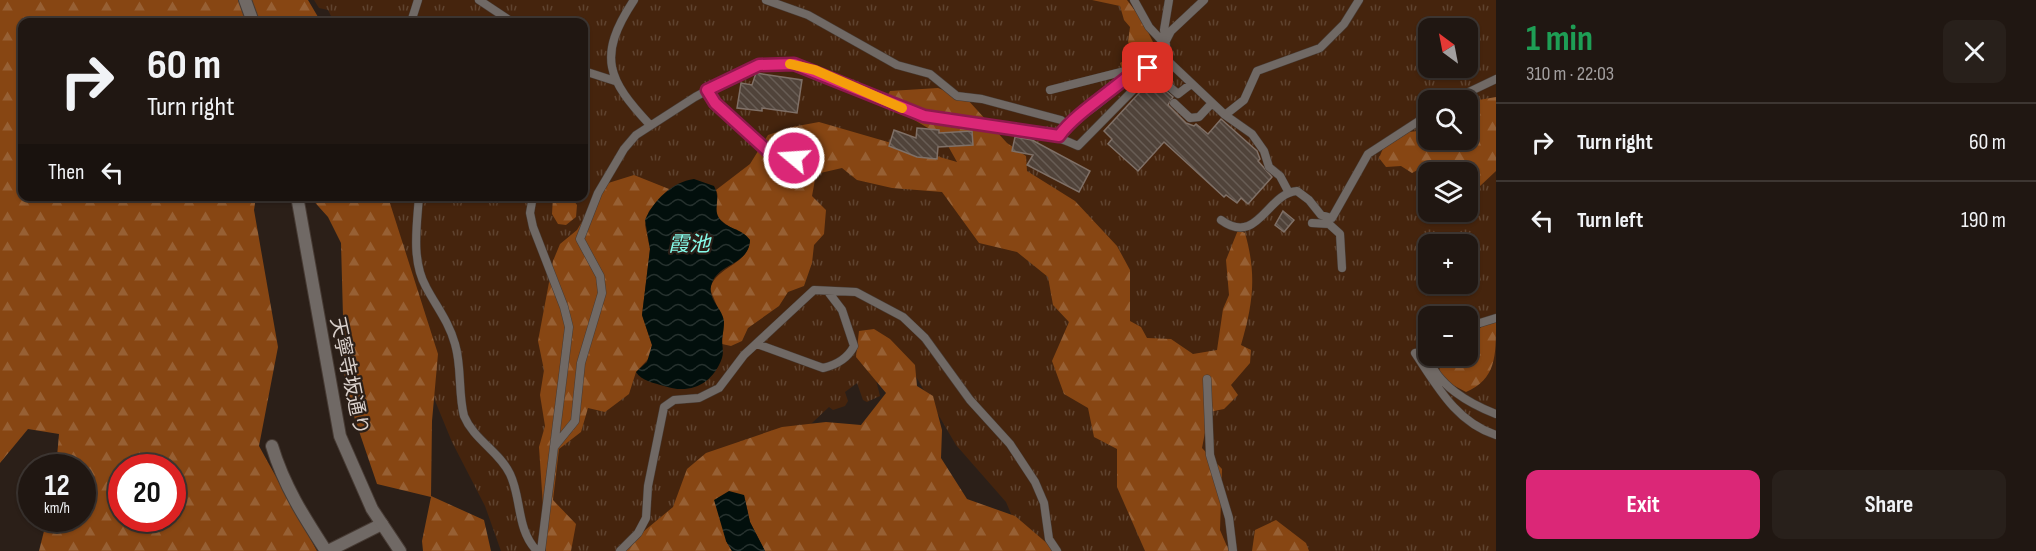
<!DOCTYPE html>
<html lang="en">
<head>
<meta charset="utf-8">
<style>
  :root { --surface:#201712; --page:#28201b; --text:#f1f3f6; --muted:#a29f9f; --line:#3d3632; --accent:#db2777 }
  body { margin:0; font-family:"Sofia Sans Condensed","Noto Sans JP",sans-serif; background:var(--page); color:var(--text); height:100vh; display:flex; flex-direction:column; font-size:22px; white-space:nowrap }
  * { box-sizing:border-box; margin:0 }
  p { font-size:20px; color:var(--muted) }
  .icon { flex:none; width:33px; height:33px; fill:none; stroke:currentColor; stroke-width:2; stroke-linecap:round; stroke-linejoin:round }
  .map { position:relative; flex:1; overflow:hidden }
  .side { display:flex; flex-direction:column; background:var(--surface); width:540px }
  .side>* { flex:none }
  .top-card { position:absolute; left:18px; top:18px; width:570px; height:183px; border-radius:12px; box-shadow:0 2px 4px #0004,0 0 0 2px var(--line); background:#201712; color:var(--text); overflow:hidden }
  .needle { width:39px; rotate:328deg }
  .buttons { position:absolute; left:1418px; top:18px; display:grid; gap:12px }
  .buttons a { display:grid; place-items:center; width:60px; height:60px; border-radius:12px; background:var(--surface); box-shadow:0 2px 4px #0004,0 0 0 2px var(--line); font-size:30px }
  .speed { position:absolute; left:18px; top:454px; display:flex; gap:12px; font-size:30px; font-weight:700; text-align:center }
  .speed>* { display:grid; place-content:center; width:78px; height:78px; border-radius:50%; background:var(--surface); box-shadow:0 2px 4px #0004,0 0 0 2px var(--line); line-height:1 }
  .speed small { font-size:15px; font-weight:400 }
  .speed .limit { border:9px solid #d22; background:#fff; color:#111 }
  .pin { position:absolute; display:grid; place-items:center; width:51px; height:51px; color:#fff; margin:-26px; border-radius:12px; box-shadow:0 3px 9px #0006 }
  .me { position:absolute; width:66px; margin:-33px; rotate:288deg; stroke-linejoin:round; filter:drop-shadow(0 0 4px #0008) }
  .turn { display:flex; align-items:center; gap:21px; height:126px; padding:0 30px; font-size:27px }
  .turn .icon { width:78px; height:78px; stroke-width:2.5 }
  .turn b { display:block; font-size:42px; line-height:51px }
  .then { display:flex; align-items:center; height:57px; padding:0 30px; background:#0003; gap:12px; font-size:22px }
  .round { display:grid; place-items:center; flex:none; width:63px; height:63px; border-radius:12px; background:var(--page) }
  .overview { display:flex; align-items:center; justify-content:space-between; height:102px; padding:0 30px }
  h1 { font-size:36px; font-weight:700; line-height:45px; color:#1e9e55 }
  .primary-button { display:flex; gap:12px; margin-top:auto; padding:12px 30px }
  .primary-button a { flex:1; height:69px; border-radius:12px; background:var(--accent); color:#fff; font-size:24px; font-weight:700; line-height:69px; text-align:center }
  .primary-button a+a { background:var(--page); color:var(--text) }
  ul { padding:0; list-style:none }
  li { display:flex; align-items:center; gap:18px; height:78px; padding:0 30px; border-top:2px solid var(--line) }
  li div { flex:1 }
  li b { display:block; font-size:22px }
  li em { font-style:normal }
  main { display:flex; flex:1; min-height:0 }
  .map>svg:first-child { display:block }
  .grass { fill:url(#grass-tufts); fill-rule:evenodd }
  .forest { fill:url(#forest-firs); fill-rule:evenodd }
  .water { fill:url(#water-waves) }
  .building { fill:url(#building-back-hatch); stroke:#7f7067; stroke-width:1.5 }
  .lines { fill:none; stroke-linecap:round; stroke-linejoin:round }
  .service-casing { stroke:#473b34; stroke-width:9 }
  .minor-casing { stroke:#473b34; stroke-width:14 }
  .tertiary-casing { stroke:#473b34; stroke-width:14 }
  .service { stroke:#706965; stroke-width:8 }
  .minor { stroke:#706965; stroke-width:12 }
  .tertiary { stroke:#706965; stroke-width:12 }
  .route-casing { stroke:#8e194d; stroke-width:15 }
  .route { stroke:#db2777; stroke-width:10 }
  .slow { stroke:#f59e0b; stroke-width:10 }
  .labels { text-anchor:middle; stroke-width:4.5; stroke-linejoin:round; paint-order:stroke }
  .street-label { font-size:20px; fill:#d8cfca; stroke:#2b1f18 }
  .water-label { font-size:21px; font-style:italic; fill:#85fae9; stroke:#2b1f18 }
</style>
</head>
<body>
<main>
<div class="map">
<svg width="1496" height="551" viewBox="0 0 1496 551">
  <defs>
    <pattern id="grass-tufts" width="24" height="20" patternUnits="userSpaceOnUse" patternTransform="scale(1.5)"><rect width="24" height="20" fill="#45240d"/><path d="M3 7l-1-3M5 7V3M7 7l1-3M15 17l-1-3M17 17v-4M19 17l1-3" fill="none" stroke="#5f432f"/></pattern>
    <pattern id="forest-firs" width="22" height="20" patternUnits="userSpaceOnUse" patternTransform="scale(1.5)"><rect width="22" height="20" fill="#874613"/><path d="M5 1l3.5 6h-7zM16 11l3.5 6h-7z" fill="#976034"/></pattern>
    <pattern id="water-waves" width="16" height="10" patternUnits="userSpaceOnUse" patternTransform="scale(1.5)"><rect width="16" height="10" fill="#020f0c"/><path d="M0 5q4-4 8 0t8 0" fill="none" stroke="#26312e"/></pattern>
    <pattern id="building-back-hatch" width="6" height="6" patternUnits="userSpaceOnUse" patternTransform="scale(1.5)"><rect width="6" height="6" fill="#50433a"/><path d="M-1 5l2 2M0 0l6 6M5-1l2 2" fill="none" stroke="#685d55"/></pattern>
  </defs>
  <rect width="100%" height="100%" fill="#2b1f18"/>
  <path class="grass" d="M 314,0 L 1496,0 L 1496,551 L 1027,551 L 1006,502 L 956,445 L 911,368 L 874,372 L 880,396 L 867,402 L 863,400 L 857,383 L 845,392 L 848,401 L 845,406 L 833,410 L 829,407 L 796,438 L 655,551 L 501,551 L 485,506 L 452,442 L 431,391 L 368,197 L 584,196 L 584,22 L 334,22 L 328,10 L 319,8 ZM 1428,28 L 1467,28 L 1467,68 L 1428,68 ZM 1428,100 L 1467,100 L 1467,140 L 1428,140 ZM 1428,172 L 1467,172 L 1467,212 L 1428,212 ZM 1428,244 L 1467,244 L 1467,284 L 1428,284 ZM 1428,316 L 1467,316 L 1467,356 L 1428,356 Z"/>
  <path class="forest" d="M 0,0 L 308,0 L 321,22 L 22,22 L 22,196 L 256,197 L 254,210 L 278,347 L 259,446 L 317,551 L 39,551 L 47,519 L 82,519 L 82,468 L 56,468 L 59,434 L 28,429 L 0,463 ZM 122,468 L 172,468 L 172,519 L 122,519 Z
    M 1092,0 L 1127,0 L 1142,20 L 1154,44 L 1129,68 L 1122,69 L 1120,63 L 1136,53 L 1128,42 L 1130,27 L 1124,20 L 1120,6 Z
    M 938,88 L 967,99 L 1007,143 L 1026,156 L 1027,171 L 1075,201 L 1117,246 L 1130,270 L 1130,321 L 1141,327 L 1147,338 L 1171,339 L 1193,354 L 1217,350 L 1223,309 L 1229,295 L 1226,260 L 1238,230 L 1245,233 C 1257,275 1253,304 1241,345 L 1251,350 L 1250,363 L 1231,385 L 1238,395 L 1224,409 L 1209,412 L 1202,448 L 1222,469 L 1220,530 L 1229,551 L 1145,551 L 1117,487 L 1117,449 L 1094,437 L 1088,408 L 1064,394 L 1052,361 L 1069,322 L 1053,305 L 1048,277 L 1017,252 L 979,243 L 942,192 L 892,188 L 857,180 L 842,168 L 816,174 L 812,196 L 826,210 L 824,234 L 814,245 L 812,263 L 804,286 L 788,292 L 779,306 L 748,328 L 742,341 L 731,346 L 722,344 L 724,323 L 710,289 C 716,266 749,265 750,240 C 741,231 719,224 716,213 C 715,205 720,198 716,190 L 750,164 L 768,135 L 792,127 L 819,122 L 957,162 L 943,137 L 884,102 L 890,91 Z
    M 1496,97 L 1496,171 L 1479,187 L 1467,189 L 1467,172 L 1465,172 L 1471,167 L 1444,172 L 1434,161 L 1412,173 L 1401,166 L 1386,167 L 1379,158 L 1384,146 L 1408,132 L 1428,130 L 1428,140 L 1467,140 L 1467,102 Z
    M 634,175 L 669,189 L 649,211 L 645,225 L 650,249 L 642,315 L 652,345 L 651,356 L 636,372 L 629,394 L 605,412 L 588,408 L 581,432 L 559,449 L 553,500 L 576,524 L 571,551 L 546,551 L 539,447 L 545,426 L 540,395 L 544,370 L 538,341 L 553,261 L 560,244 L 577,230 L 605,184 Z
    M 310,197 L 388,197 L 438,354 L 432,421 L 431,496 L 484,520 L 491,551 L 423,551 L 422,541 L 431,497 L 377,484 L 345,390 L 341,243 L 328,217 Z
    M 553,197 L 571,197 L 577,205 L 576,217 L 566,225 L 558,224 L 552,214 Z
    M 1496,322 C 1496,357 1496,379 1466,392 L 1449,383 L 1439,372 L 1441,360 L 1445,356 L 1467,356 L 1467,343 L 1482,326 Z
    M 874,329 L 890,339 L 915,365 L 917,386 L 933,396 L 942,430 L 941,458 L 967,499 L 1015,516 L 1056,551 L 765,551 L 750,522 L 744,495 L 726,541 L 732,551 L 620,551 L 673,507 L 687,469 L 706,453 L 782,427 L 826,422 L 861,425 L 886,393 L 856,357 L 859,331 Z
    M 1276,520 L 1306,543 L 1309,551 L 1252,551 L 1255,530 Z"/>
  <path class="water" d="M 694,179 L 714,186 C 721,198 713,209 719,218 C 726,229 742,228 750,240 C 749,265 719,263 712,283 C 706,299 722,307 724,321 C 724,327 723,333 722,339 C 722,345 724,352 722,358 C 713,384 690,395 664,386 C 655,383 641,381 636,372 L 647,362 L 652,345 L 642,315 L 650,249 L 645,220 C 654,200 672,182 694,179 Z
    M 729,491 L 744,495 L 750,522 L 765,551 L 732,551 L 726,541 L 714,500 Z"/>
  <path class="building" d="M 756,73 L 802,80 L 797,113 L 762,108 L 762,111 L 737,108 L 741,83 L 752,85 Z
    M 1152,79 L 1173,97 L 1168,105 L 1186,123 L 1194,126 L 1196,124 L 1208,134 L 1221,119 L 1257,151 L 1260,159 L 1258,161 L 1272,177 L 1248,204 L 1241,198 L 1237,203 L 1226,195 L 1224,197 L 1164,142 L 1138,171 L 1108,144 L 1112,139 L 1104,131 Z
    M 917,128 L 939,130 L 939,133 L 972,131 L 973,145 L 938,147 L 937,159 L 917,157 L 889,146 L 894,130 L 916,138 Z
    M 1015,137 L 1032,140 L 1090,171 L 1079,192 L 1027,165 L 1033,155 L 1012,151 Z
    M 1283,211 L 1294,220 L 1284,232 L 1275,225 Z"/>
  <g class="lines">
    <defs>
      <path id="service" d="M 479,0 L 512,22
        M 634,0 C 596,57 608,80 650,125
        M 766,0 L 808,15 L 897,65 L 930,74 L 957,96 L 982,99 L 1061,120 L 1067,125 L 1059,136
        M 1134,0 L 1149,27 L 1164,43
        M 1169,0 L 1164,30 L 1168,61 L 1225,115 L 1252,134 L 1264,151 L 1269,167 L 1280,176 L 1288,191
        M 411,22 L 418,0
        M 584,71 L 615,81
        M 707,90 L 715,103 L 770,153 L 794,158
        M 1050,90 L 1129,70 L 1139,64 L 1148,68 L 1178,94 L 1191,84
        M 1452,100 L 1496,79
        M 1174,103 L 1190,118 L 1199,117 L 1212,103
        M 1225,115 L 1244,100 L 1257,71 L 1320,48 L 1344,24 L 1359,0
        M 1067,125 C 1088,113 1109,96 1127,79 C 1141,66 1147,52 1164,43
        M 419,196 C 417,225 411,260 426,287 C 436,306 449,322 455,344 C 462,367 458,393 464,416 C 474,440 499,451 510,474 C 522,499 516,529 537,551
        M 533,196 L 530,213 L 533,227 L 564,307 L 569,327 L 541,551
        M 1221,220 C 1258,247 1267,193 1297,191 L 1309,200 L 1321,215 L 1332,218 L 1368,154 L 1428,115
        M 1312,223 L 1329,224 L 1340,234 L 1342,268
        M 1467,327 L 1496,318
        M 757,344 L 823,368 C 836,365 848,358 854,346 L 842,310 L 829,293
        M 1415,353 C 1437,386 1456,422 1496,435
        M 1428,356 C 1436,385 1470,404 1496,414
        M 1207,379 L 1210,455 L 1229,518 L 1233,551
        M 554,447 L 575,421 L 581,363 L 602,293 L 600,276 L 580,239 L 598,193 L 624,149 L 636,135 L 695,97 L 745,70 C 795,50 842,84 887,103 C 907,111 927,117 948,122 C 992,130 1037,126 1078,146 L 1149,74 L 1171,31 L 1204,0
        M 620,551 L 638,533 L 646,518 L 648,486 L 664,407 L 674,400 L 699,398 L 719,388 L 744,355 L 814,290 L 856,292 L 903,317 L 925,338 L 970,400 L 1010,444 L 1035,482 L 1044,503 L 1049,539 L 1057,551"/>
      <path id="minor" d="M 272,446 C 284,486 304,517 326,551
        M 328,551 L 382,524"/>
      <path id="tertiary" d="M 245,0 L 253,22
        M 297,196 L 340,436 L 372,509 L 400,551"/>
    </defs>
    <use href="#service" class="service-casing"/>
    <use href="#minor" class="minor-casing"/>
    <use href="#tertiary" class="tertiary-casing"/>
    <use href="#service" class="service"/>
    <use href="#minor" class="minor"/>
    <use href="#tertiary" class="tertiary"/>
  </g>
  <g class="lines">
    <defs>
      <path id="route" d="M 794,158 L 770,153 L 715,103 L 707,90 L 759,65 L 794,64 L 924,116 L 1059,136 C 1076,112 1118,88 1142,64 L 1148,68"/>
    </defs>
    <use href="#route" class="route-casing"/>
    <use href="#route" class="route"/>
    <path class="slow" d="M 790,64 L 815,70 L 902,108"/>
  </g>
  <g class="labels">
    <g class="street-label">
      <text transform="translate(350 376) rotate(78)" y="7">天寧寺坂通り</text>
    </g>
    <g class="water-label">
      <text x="689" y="251">霞池</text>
    </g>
  </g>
</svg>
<div class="buttons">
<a><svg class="needle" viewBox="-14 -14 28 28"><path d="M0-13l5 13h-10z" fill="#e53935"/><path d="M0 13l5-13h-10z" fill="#a29f9f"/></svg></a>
<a><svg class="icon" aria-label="search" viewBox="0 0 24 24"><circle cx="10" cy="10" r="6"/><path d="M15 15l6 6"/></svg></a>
<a><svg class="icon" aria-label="layers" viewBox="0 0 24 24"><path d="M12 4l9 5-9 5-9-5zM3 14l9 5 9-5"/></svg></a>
<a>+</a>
<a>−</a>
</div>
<div class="speed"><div>12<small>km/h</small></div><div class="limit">20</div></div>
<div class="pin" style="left:1148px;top:68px;background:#d93025"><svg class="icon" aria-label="arrive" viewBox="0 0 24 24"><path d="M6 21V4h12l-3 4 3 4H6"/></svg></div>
<svg class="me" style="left:794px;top:158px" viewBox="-20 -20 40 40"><circle r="17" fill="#db2777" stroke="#fff" stroke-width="3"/><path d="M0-11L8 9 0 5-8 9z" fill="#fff"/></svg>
<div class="top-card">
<div class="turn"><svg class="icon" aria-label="right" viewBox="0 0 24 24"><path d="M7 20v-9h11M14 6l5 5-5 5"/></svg><div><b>60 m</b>Turn right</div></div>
<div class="then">Then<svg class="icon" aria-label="left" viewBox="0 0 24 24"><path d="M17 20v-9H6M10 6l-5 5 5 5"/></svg></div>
</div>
</div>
<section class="side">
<div class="overview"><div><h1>1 min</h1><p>310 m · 22:03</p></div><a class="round"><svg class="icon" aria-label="close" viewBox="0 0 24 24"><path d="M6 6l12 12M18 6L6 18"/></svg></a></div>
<ul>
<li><svg class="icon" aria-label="right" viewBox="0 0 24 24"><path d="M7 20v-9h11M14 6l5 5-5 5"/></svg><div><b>Turn right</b></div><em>60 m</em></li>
<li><svg class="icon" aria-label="left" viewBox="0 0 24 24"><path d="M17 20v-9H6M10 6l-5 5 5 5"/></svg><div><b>Turn left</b></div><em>190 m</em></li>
</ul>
<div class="primary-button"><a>Exit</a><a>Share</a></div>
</section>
</main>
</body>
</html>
